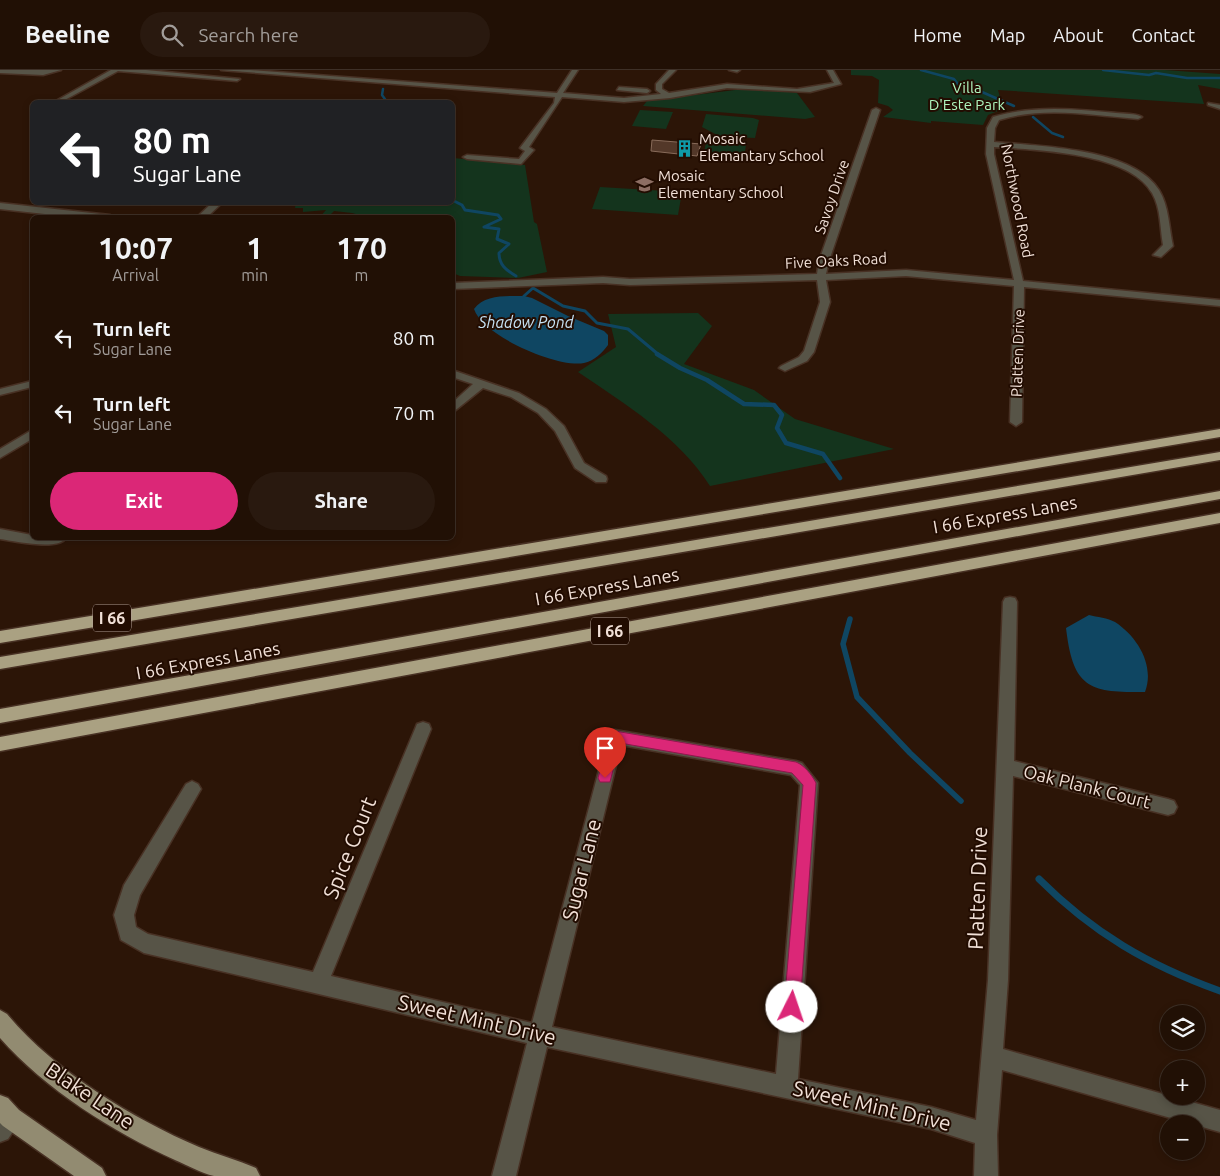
<!DOCTYPE html>
<html lang="en">
<head>
<meta charset="utf-8">
<style>
  :root { --surface:#211005; --page:#29190f; --text:#f1f3f6; --muted:#a29d9a; --line:#3e3027; --accent:#db2777 }
  body { margin:0; font-family:Ubuntu,sans-serif; background:var(--page); color:var(--text); height:100vh; display:flex; flex-direction:column; font-size:19px; white-space:nowrap }
  * { box-sizing:border-box; margin:0 }
  p { font-size:16px; color:var(--muted) }
  .icon { flex:none; width:28px; height:28px; fill:none; stroke:currentColor; stroke-width:2; stroke-linecap:round; stroke-linejoin:round }
  .map { position:relative; flex:1; overflow:hidden }
  .side { position:absolute; left:30px; top:145px; width:425px; height:325px; display:flex; flex-direction:column; background:var(--surface); border-radius:8px; box-shadow:0 2px 8px #0003,0 0 0 1px var(--line) }
  .side>* { flex:none }
  .guide { position:absolute; left:30px; top:30px; width:425px; height:105px; border-radius:8px; box-shadow:0 2px 8px #0003,0 0 0 1px var(--line); background:#202124; color:#fff; overflow:hidden }
  .tools { position:absolute; left:1160px; top:935px; display:grid; gap:10px }
  .tools a { display:grid; place-items:center; width:45px; height:45px; border-radius:50%; background:var(--surface); box-shadow:0 2px 8px #0003,0 0 0 1px var(--line); font-size:25px }
  .pin { position:absolute; display:grid; place-items:center; width:42px; height:42px; color:#fff; margin:-51px -21px; border-radius:50% 50% 50% 0; rotate:-45deg; box-shadow:0 0 5px #0007 }
  .pin .icon { rotate:45deg }
  .me { position:absolute; width:55px; margin:-28px; rotate:4deg; stroke-linejoin:round; filter:drop-shadow(0 0 4px #0008) }
  .turn { display:flex; align-items:center; gap:18px; height:105px; padding:0 20px; font-size:22px }
  .turn .icon { width:65px; height:65px; stroke-width:2.5 }
  .turn b { display:block; font-size:35px; line-height:42px }
  .eta { display:flex; justify-content:space-evenly; align-items:center; height:85px; text-align:center }
  .eta b { font-size:30px; font-weight:600; line-height:35px }
  .primary-button { display:flex; gap:10px; margin-top:auto; padding:10px 20px }
  .primary-button a { flex:1; height:58px; border-radius:30px; background:var(--accent); color:#fff; font-size:20px; font-weight:600; line-height:58px; text-align:center }
  .primary-button a+a { background:var(--page); color:var(--text) }
  ul { padding:0; list-style:none }
  li { display:flex; align-items:center; gap:15px; height:75px; padding:0 20px }
  li div { flex:1 }
  li b { display:block; font-size:19px }
  li em { font-style:normal }
  header { display:flex; align-items:center; gap:30px; box-sizing:border-box; height:70px; padding:0 25px; background:var(--surface); border-bottom:1px solid var(--line) }
  header strong { font-size:24px }
  nav { display:flex; gap:28px; margin-inline-start:auto; font-size:18px }
  .search { width:350px; height:45px; background:var(--page); display:flex; align-items:center; gap:12px; box-sizing:border-box; padding:0 18px; border-radius:28px; color:var(--muted); font-size:19px }
  .map>svg:first-child { display:block }
  .green { fill:#14341d }
  .water { fill:#0f4662 }
  .lines { fill:none; stroke-linecap:round; stroke-linejoin:round }
  .stream-far4 { stroke:#0f4662; stroke-width:2.5 }
  .stream-far3 { stroke:#0f4662; stroke-width:3 }
  .stream-far2 { stroke:#0f4662; stroke-width:4.5 }
  .stream-far1 { stroke:#0f4662; stroke-width:5.5 }
  .stream { stroke:#0f4662; stroke-width:7 }
  .building { fill:#533829; stroke:#886b5a }
  .minor-casing { stroke:#483124; stroke-width:3 }
  .major-casing { stroke:#483124; stroke-width:3 }
  .highway-casing { stroke:#483124; stroke-width:3 }
  .minor { fill:#575447; fill-rule:evenodd }
  .major { fill:#928b71; fill-rule:evenodd }
  .highway { fill:#aaa182; fill-rule:evenodd }
  .route { fill:#db2777; stroke:#8e194d }
  .labels { text-anchor:middle; stroke-width:4; stroke-linejoin:round; paint-order:stroke }
  .far-park-label { font-size:15px; fill:#aef4bd; stroke:#220c01 }
  .far-poi-label { font-size:15px; fill:#f1e0d7; stroke:#220c01; text-anchor:start }
  .far-street-label { font-size:15px; fill:#f1e0d7; stroke:#220c01 }
  .far-water-label { font-size:16px; font-style:italic; fill:#c5e2f5; stroke:#220c01 }
  .shield { fill:#220c01; stroke:#b3a097; stroke-width:1 }
  .shield-label { font-size:16px; font-weight:bold; fill:#f1e0d7 }
  .street-label { font-size:18px; fill:#f1e0d7; stroke:#220c01 }
  .near-street-label { font-size:21px; fill:#f1e0d7; stroke:#220c01 }
</style>
</head>
<body>
<header>
<strong>Beeline</strong>
<div class="search"><svg class="icon" aria-label="search" viewBox="0 0 24 24"><circle cx="10" cy="10" r="6"/><path d="M15 15l6 6"/></svg>Search here</div>
<nav><a>Home</a><a>Map</a><a>About</a><a>Contact</a></nav>
</header>
<div class="map">
<svg width="1220" height="1106" viewBox="0 0 1220 1106">
  <rect width="100%" height="100%" fill="#2c1507"/>
  <path class="green" d="M 851,0 L 1165,0 L 1220,4 L 1220,19 L 1198,15 L 1204,34 L 998,20 L 1003,39 L 988,45 L 983,55 L 931,51 L 931,53 L 883,47 L 893,40 L 888,36 L 878,33 L 879,10 L 872,6 L 851,5 Z
    M 751,18 L 797,23 L 815,47 L 805,49 L 643,36 L 647,31 Z
    M 640,40 L 673,42 L 666,59 L 632,56 Z
    M 706,44 L 753,48 L 759,50 L 755,68 L 719,66 L 702,57 Z
    M 706,73 L 746,75 L 744,88 L 703,86 Z
    M 453,88 L 525,95 L 534,152 L 537,154 L 547,202 L 518,208 L 460,206 L 453,203 L 452,148 L 367,147 L 352,143 L 334,141 L 328,147 L 320,147 L 326,140 L 303,142 L 303,138 L 295,138 L 296,132 L 452,132 Z
    M 600,117 L 682,122 L 678,145 L 592,139 Z
    M 698,243 L 712,256 L 684,294 L 754,320 L 795,349 L 894,379 L 710,416 C 679,367 625,334 578,302 L 616,277 L 608,244 Z"/>
  <path class="water" d="M 524,226 L 532,228 L 568,246 L 604,261 L 608,265 L 608,275 C 602,283 594,291 584,293 C 557,298 483,266 474,239 C 485,224 507,226 524,226 Z
    M 1089,545 C 1097,547 1108,548 1115,552 C 1138,567 1155,596 1145,622 C 1088,623 1073,617 1066,558 Z"/>
  <g class="lines">
    <path class="stream-far4" d="M 921,0 L 954,9 L 958,14 L 979,18 L 982,22 L 1014,36
      M 1103,0 L 1149,5 L 1156,3 L 1187,8 L 1220,8
      M 383,19 L 382,25 L 387,32
      M 1033,47 L 1052,63 L 1063,67"/>
    <path class="stream-far3" d="M 452,130 L 462,135 L 465,140 L 498,145 L 501,149 L 484,157 L 499,159 L 497,169 L 509,174 L 499,183 C 499,195 506,200 516,206
      M 524,226 L 533,218 L 563,236 L 585,241 L 597,253 L 628,259 L 659,285"/>
    <path class="stream-far2" d="M 657,284 L 680,298 L 707,310 L 744,334 L 774,335 L 782,345 L 777,358 L 786,373 L 823,384 L 840,408"/>
    <path class="stream-far1" d="M 850,549 L 843,574 L 857,627 L 910,683 L 961,731"/>
    <path class="stream" d="M 1039,809 C 1093,863 1148,895 1220,921"/>
  </g>
  <path class="building" d="M 652,70 L 701,74 L 697,86 L 651,81 Z"/>
  <g class="lines">
    <defs>
      <path id="minor" d="M 0,0 L 61,0 L 43,5 L 0,3 Z
        M 111,0 L 146,0 L 240,9 L 237,11 L 118,1 L 61,32 L 54,32 Z
        M 221,0 L 250,0 L 557,23 L 572,0 L 578,0 L 563,23 L 624,28 L 661,24 L 656,20 L 656,14 L 669,0 L 676,0 L 662,14 L 662,19 L 669,23 L 727,14 L 797,19 L 834,13 L 827,0 L 833,0 L 841,14 L 810,22 L 727,18 L 670,28 L 624,32 L 562,27 L 529,77 L 534,80 L 521,94 L 467,89 L 463,87 L 467,85 L 519,89 L 525,81 L 520,78 L 554,33 L 555,27 Z
        M 729,0 L 740,0 L 737,2 Z
        M 619,17 L 647,19 L 650,21 L 647,23 L 617,20 Z
        M 1208,33 L 1220,35 L 1220,39 L 1208,35 Z
        M 876,38 L 880,40 L 829,191 L 826,204 L 906,200 L 1014,210 L 986,84 L 987,58 L 993,47 C 1034,35 1074,39 1116,43 C 1124,44 1135,43 1142,47 L 1138,49 C 1092,45 1044,36 999,50 L 995,58 L 994,72 C 1039,76 1133,78 1159,120 C 1169,136 1169,158 1173,176 L 1161,187 L 1153,185 L 1163,175 C 1160,159 1161,138 1152,123 C 1129,82 1036,80 994,77 L 994,84 L 1023,211 L 1220,230 L 1220,236 L 1024,217 L 1022,352 L 1016,356 L 1010,352 L 1014,216 L 906,206 L 826,210 L 830,232 L 814,282 L 807,291 L 785,301 L 779,298 L 781,296 L 799,287 L 804,281 L 820,232 L 817,210 L 630,215 L 603,213 L 452,219 L 452,213 L 603,207 L 630,209 L 817,204 L 819,191 L 872,40 Z
        M 213,132 L 223,132 L 206,148 L 196,148 Z
        M 0,133 L 110,145 L 114,148 L 81,148 L 0,139 Z
        M 452,300 L 519,323 L 546,339 L 564,356 L 584,393 L 606,406 L 607,409 L 606,412 L 596,412 L 575,398 L 555,361 L 538,343 L 511,327 L 483,318 L 452,343 L 452,333 L 473,314 L 452,307 Z
        M 32,311 L 32,317 L 0,325 L 0,319 Z
        M 32,360 L 32,369 L 0,388 L 0,379 Z
        M 0,459 L 32,465 L 32,468 L 66,468 C 58,481 14,471 0,469 Z
        M 1010,527 L 1015,528 L 1017,532 L 1014,691 L 1168,729 L 1174,731 L 1177,737 L 1174,743 L 1168,745 L 1013,706 L 1008,910 L 1003,979 L 1220,1040 L 1220,1062 L 1002,1000 L 997,1065 L 998,1106 L 974,1106 L 975,1073 L 931,1059 L 547,977 L 516,1106 L 492,1106 L 527,973 L 144,883 L 121,870 L 114,845 L 124,815 L 186,714 L 192,711 L 198,714 L 201,719 L 140,825 L 134,845 L 136,857 L 148,864 L 313,902 L 415,659 L 417,654 L 423,652 L 429,654 L 431,659 L 331,906 L 532,953 L 609,662 L 615,660 L 796,691 L 802,693 L 818,713 L 798,1009 L 931,1037 L 976,1050 L 988,910 L 1003,532 L 1005,528 ZM 621,675 L 791,705 L 800,715 L 776,1004 L 552,957 Z
        M 11,1037 L 19,1040 L 22,1048 L 8,1069 L 0,1072 L 0,1044 Z"/>
      <path id="major" d="M 0,940 L 7,944 C 53,1000 133,1049 199,1077 C 218,1085 238,1090 256,1098 L 260,1106 C 246,1106 228,1106 214,1106 C 201,1103 187,1095 175,1090 C 113,1062 45,1019 0,968 Z
        M 0,1025 L 8,1028 L 19,1040 L 102,1098 L 106,1106 L 74,1106 L 3,1056 L 0,1053 Z"/>
      <path id="highway" d="M 1220,359 L 1220,367 L 0,573 L 0,561 Z
        M 1220,382 L 1220,390 L 0,599 L 0,587 Z
        M 1220,421 L 1220,429 L 0,653 L 0,639 Z
        M 1220,443 L 1220,453 L 0,681 L 0,667 Z"/>
    </defs>
    <use href="#minor" class="minor-casing"/>
    <use href="#major" class="major-casing"/>
    <use href="#highway" class="highway-casing"/>
    <use href="#minor" class="minor"/>
    <use href="#major" class="major"/>
    <use href="#highway" class="highway"/>
  </g>
  <path class="route" d="M 615,661 L 796,692 C 804,695 812,705 816,713 L 800,937 L 798,943 L 792,945 L 787,943 L 784,937 L 803,715 L 792,703 L 620,673 L 611,708 L 610,712 L 600,712 L 598,708 L 609,667 Z"/>
  <defs>
    <symbol id="building-bare" viewBox="-9 -9 18 18"><path d="M-4-6H4V6H1V3H-1V6H-4ZM-2.5-4.3h1.7v1.8h-1.7ZM.8-4.3h1.7v1.8H.8ZM-2.5-1h1.7V.8h-1.7ZM.8-1h1.7V.8H.8Z" fill="#0f9aa8" stroke="#220c01" stroke-width="2.5" paint-order="stroke"/></symbol>
    <symbol id="school-bare" viewBox="-9 -9 18 18"><path d="M0-5L7-2L0 1L-7-2ZM-4 1L0 2.5L4 1V4Q0 6-4 4Z" fill="#8d6e63" stroke="#220c01" stroke-width="2.5" paint-order="stroke"/></symbol>
  </defs>
  <g fill-rule="evenodd">
    <use href="#building-bare" x="672" y="66" width="25" height="25"/>
    <use href="#school-bare" x="632" y="102" width="25" height="25"/>
  </g>
  <g class="labels">
    <g class="far-park-label">
      <text x="967" y="23">Villa<tspan x="967" dy="17">D'Este Park</tspan></text>
    </g>
    <g class="far-poi-label">
      <text x="699" y="74">Mosaic<tspan x="699" dy="17">Elemantary School</tspan></text>
      <text x="658" y="111">Mosaic<tspan x="658" dy="17">Elementary School</tspan></text>
    </g>
    <g class="far-street-label">
      <text transform="translate(832 127) rotate(-71)" y="5">Savoy Drive</text>
      <text transform="translate(1017 131) rotate(79)" y="5">Northwood Road</text>
      <text transform="translate(836 191) rotate(-3)" y="5">Five Oaks Road</text>
      <text transform="translate(1018 283) rotate(-88)" y="5">Platten Drive</text>
    </g>
    <g class="far-water-label">
      <text x="526" y="258">Shadow Pond</text>
    </g>
    <g class="shield">
      <rect x="93" y="534.5" width="38" height="27" rx="4"/>
      <rect x="591" y="547.5" width="38" height="27" rx="4"/>
    </g>
    <g class="shield-label">
      <text x="112" y="554">I 66</text>
      <text x="610" y="567">I 66</text>
    </g>
    <g class="street-label">
      <text transform="translate(1005 445) rotate(-10)" y="6">I 66 Express Lanes</text>
      <text transform="translate(607 517) rotate(-10)" y="6">I 66 Express Lanes</text>
      <text transform="translate(208 591) rotate(-10)" y="6">I 66 Express Lanes</text>
      <text transform="translate(1087 717) rotate(14)" y="6">Oak Plank Court</text>
    </g>
    <g class="near-street-label">
      <text transform="translate(350 778) rotate(-68)" y="7">Spice Court</text>
      <text transform="translate(582 800) rotate(-76)" y="7">Sugar Lane</text>
      <text transform="translate(978 818) rotate(-88)" y="7">Platten Drive</text>
      <text transform="translate(477 950) rotate(13)" y="7">Sweet Mint Drive</text>
      <text transform="translate(90 1026) rotate(34)" y="7">Blake Lane</text>
      <text transform="translate(872 1036) rotate(13)" y="7">Sweet Mint Drive</text>
    </g>
  </g>
</svg>
<div class="tools">
<a><svg class="icon" aria-label="layers" viewBox="0 0 24 24"><path d="M12 4l9 5-9 5-9-5zM3 14l9 5 9-5"/></svg></a>
<a>+</a>
<a>−</a>
</div>
<div class="pin" style="left:605px;top:708px;background:#d93025"><svg class="icon" aria-label="arrive" viewBox="0 0 24 24"><path d="M6 21V4h12l-3 4 3 4H6"/></svg></div>
<svg class="me" style="left:792px;top:937px" viewBox="-20 -20 40 40"><circle r="19" fill="#fff"/><path d="M0-13L10 11 0 6-10 11z" fill="#db2777"/></svg>
<div class="guide">
<div class="turn"><svg class="icon" aria-label="left" viewBox="0 0 24 24"><path d="M17 20v-9H6M10 6l-5 5 5 5"/></svg><div><b>80 m</b>Sugar Lane</div></div>
</div>
<section class="side">
<div class="eta">
<div><b>10:07</b><p>Arrival</p></div>
<div><b>1</b><p>min</p></div>
<div><b>170</b><p>m</p></div>
</div>
<ul>
<li><svg class="icon" aria-label="left" viewBox="0 0 24 24"><path d="M17 20v-9H6M10 6l-5 5 5 5"/></svg><div><b>Turn left</b><p>Sugar Lane</p></div><em>80 m</em></li>
<li><svg class="icon" aria-label="left" viewBox="0 0 24 24"><path d="M17 20v-9H6M10 6l-5 5 5 5"/></svg><div><b>Turn left</b><p>Sugar Lane</p></div><em>70 m</em></li>
</ul>
<div class="primary-button"><a>Exit</a><a>Share</a></div>
</section>
</div>
</body>
</html>
